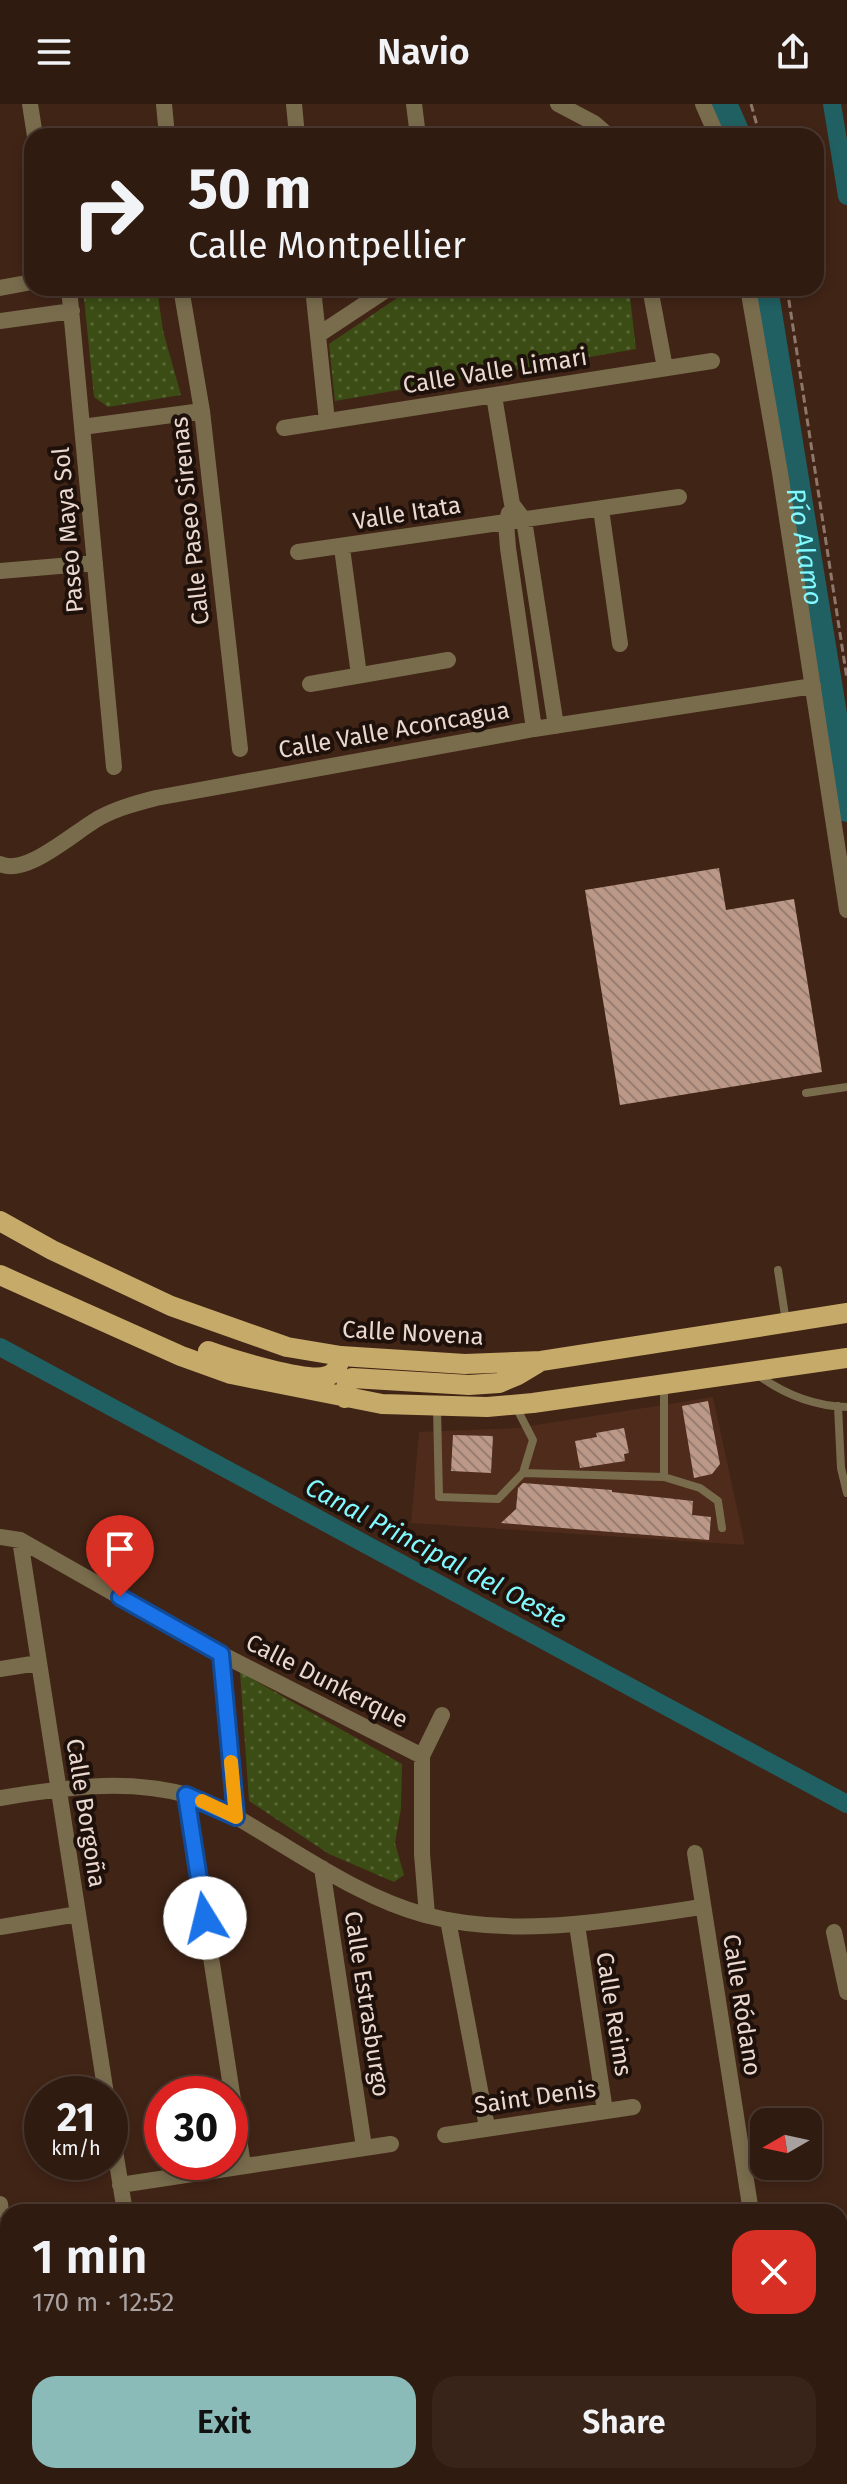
<!DOCTYPE html>
<html lang="en">
<head>
<meta charset="utf-8">
<style>
  :root { --surface:#301b10; --page:#382419; --text:#f1f3f6; --muted:#a8a19f; --line:#4b3930; --accent:#8bbbb9 }
  body { margin:0; font-family:"Fira Sans",sans-serif; background:var(--page); color:var(--text); height:100vh; display:flex; flex-direction:column; font-size:30px; white-space:nowrap }
  * { box-sizing:border-box; margin:0 }
  p { font-size:26px; color:var(--muted) }
  .icon { flex:none; width:44px; height:44px; fill:none; stroke:currentColor; stroke-width:2; stroke-linecap:round; stroke-linejoin:round }
  .map { position:relative; flex:1; overflow:hidden }
  .drawer { position:absolute; left:0px; top:2100px; width:848px; height:280px; display:flex; flex-direction:column; background:var(--surface); border-radius:24px 24px 0 0; box-shadow:0 4px 12px #0003,0 0 0 2px var(--line) }
  .drawer>* { flex:none }
  .banner { position:absolute; left:24px; top:24px; width:800px; height:168px; border-radius:24px; box-shadow:0 4px 12px #0003,0 0 0 2px var(--line); background:#301b10; color:var(--text); overflow:hidden }
  .needle { width:52px; rotate:261deg }
  .buttons { position:absolute; left:750px; top:2004px; display:grid; gap:16px }
  .buttons a { display:grid; place-items:center; width:72px; height:72px; border-radius:16px; background:var(--surface); box-shadow:0 4px 12px #0003,0 0 0 2px var(--line); font-size:40px }
  .speed { position:absolute; left:24px; top:1972px; display:flex; gap:16px; font-size:40px; font-weight:700; text-align:center }
  .speed>* { display:grid; place-content:center; width:104px; height:104px; border-radius:50%; background:var(--surface); box-shadow:0 4px 12px #0003,0 0 0 2px var(--line); line-height:1 }
  .speed small { font-size:20px; font-weight:400 }
  .speed .limit { border:12px solid #d22; background:#fff; color:#111 }
  .pin { position:absolute; display:grid; place-items:center; width:68px; height:68px; color:#fff; margin:-82px -34px; border-radius:50% 50% 50% 0; rotate:-45deg; box-shadow:0 0 8px #0007 }
  .pin .icon { rotate:45deg }
  .me { position:absolute; width:88px; margin:-44px; rotate:351deg; stroke-linejoin:round; filter:drop-shadow(0 0 6px #0008) }
  .turn { display:flex; align-items:center; gap:28px; height:168px; padding:0 32px; font-size:36px }
  .turn .icon { width:104px; height:104px; stroke-width:2.5 }
  .turn b { display:block; font-size:56px; line-height:68px }
  .round { display:grid; place-items:center; flex:none; width:84px; height:84px; border-radius:24px; background:var(--page) }
  .head { display:flex; align-items:center; justify-content:space-between; height:136px; padding:0 32px }
  h1 { font-size:48px; font-weight:600; line-height:60px }
  .cta { display:flex; gap:16px; margin-top:auto; padding:16px 32px }
  .cta a { flex:1; height:92px; border-radius:24px; background:var(--accent); color:#111; font-size:32px; font-weight:600; line-height:92px; text-align:center }
  .cta a+a { background:var(--page); color:var(--text) }
  header { display:flex; justify-content:space-between; align-items:center; height:104px; padding:0 32px; background:var(--surface); font-size:36px; font-weight:600 }
  .map>svg:first-child { display:block }
  .built { fill:#4e2b1a }
  .park { fill:url(#park-dots) }
  .lines { fill:none; stroke-linecap:round; stroke-linejoin:round }
  .canal { stroke:#205f62; stroke-width:18 }
  .river { stroke:#205f62; stroke-width:30 }
  .building { fill:url(#building-back-hatch) }
  .path { stroke:#8d766a; stroke-width:3; stroke-dasharray:8 4; stroke-linecap:butt }
  .service { stroke:#796c4d; stroke-width:8 }
  .minor { stroke:#796c4d; stroke-width:16 }
  .primary { stroke:#c6aa69; stroke-width:20 }
  .route-casing { stroke:#114b97; stroke-width:20 }
  .route { stroke:#1a73e8; stroke-width:14 }
  .slow { stroke:#f59e0b; stroke-width:14 }
  .labels { text-anchor:middle; stroke-width:8; stroke-linejoin:round; paint-order:stroke }
  .street-label { font-size:24px; fill:#ebd8cf; stroke:#1e110b }
  .water-label { font-size:26px; font-style:italic; fill:#81f9fe; stroke:#1e110b }
</style>
</head>
<body>
<header><svg class="icon" aria-label="menu" viewBox="0 0 24 24"><path d="M4 6h16M4 12h16M4 18h16"/></svg>Navio<svg class="icon" aria-label="share" viewBox="0 0 24 24"><path d="M12 15V3M7 8l5-5 5 5M5 13v7h14v-7"/></svg></header>
<div class="map">
<svg width="847" height="2380" viewBox="0 0 847 2380">
  <defs>
    <pattern id="park-dots" width="8" height="8" patternUnits="userSpaceOnUse" patternTransform="scale(2)"><rect width="8" height="8" fill="#3b4d15"/><path d="M2 2h.1M6 6h.1" fill="none" stroke="#586636" stroke-width="1.8" stroke-linecap="round"/></pattern>
    <pattern id="building-back-hatch" width="6" height="6" patternUnits="userSpaceOnUse" patternTransform="scale(2)"><rect width="6" height="6" fill="#bb9887"/><path d="M-1 5l2 2M0 0l6 6M5-1l2 2" fill="none" stroke="#987e71"/></pattern>
  </defs>
  <rect width="100%" height="100%" fill="#402416"/>
  <path class="built" d="M 713,1293 L 745,1441 L 411,1419 L 419,1328 L 517,1324 Z"/>
  <path class="park" d="M 83,184 L 157,184 L 163,227 L 181,291 L 108,303 L 94,293 Z
    M 412,184 L 629,184 L 636,245 L 335,297 L 329,240 Z
    M 240,1568 L 402,1660 L 401,1704 L 395,1739 L 404,1771 L 394,1778 L 329,1750 L 249,1697 Z
    M 847,2238 L 847,2380 L 812,2380 L 811,2372 L 840,2372 L 840,2242 Z"/>
  <g class="lines">
    <path class="canal" d="M 832,0 L 847,92
      M 0,1243 L 847,1700"/>
    <g class="river">
      <path d="M 722,0 L 736,32"/>
      <path id="s1" d="M 763,184 L 847,703"/>
    </g>
  </g>
  <path class="building" d="M 719,764 L 726,806 L 794,795 L 822,968 L 620,1001 L 585,786 Z
    M 708,1297 L 720,1360 L 712,1370 L 694,1374 L 682,1302 Z
    M 624,1324 L 629,1349 L 624,1350 L 625,1357 L 580,1364 L 575,1337 L 597,1333 L 596,1329 Z
    M 453,1331 L 493,1332 L 491,1369 L 451,1367 Z
    M 523,1379 L 612,1386 L 612,1388 L 693,1397 L 692,1411 L 711,1413 L 709,1436 L 501,1419 L 516,1405 L 518,1384 Z"/>
  <g class="lines">
    <path class="path" d="M 751,0 L 760,32
      M 787,184 L 847,575"/>
    <path class="service" d="M 806,989 L 847,983
      M 778,1166 L 786,1218
      M 758,1271 C 784,1290 814,1302 847,1303
      M 664,1282 L 664,1373
      M 838,1302 L 841,1364 L 847,1389
      M 437,1304 L 439,1393 L 498,1395 L 523,1369 L 533,1336 L 515,1301
      M 523,1369 L 664,1373 L 700,1384 L 718,1397 L 722,1424"/>
    <path class="minor" d="M 30,0 L 35,32
      M 164,0 L 167,32
      M 294,0 L 297,32
      M 414,0 L 418,32
      M 558,0 L 594,19 L 609,32
      M 703,0 L 717,32
      M 0,184 L 32,178
      M 69,184 L 114,663
      M 181,184 L 202,307 L 240,645
      M 313,184 L 327,317
      M 650,184 L 665,264
      M 748,184 L 780,369 L 847,806
      M 0,217 L 72,207
      M 318,231 L 389,184
      M 494,292 L 512,400 L 524,416 L 556,622
      M 82,323 L 202,307
      M 284,324 L 712,257
      M 601,405 L 620,540
      M 509,409 L 506,419 L 508,444 L 534,625
      M 342,444 L 359,571
      M 298,448 L 679,393
      M 0,467 L 95,459
      M 310,580 L 448,556
      M 0,760 C 27,773 76,726 101,713 C 118,704 137,699 156,694 L 534,625 L 813,582
      M 0,1433 L 20,1436 L 221,1550 L 422,1652
      M 20,1436 L 106,1990
      M 221,1550 L 236,1713
      M 0,1565 L 38,1559
      M 186,1691 L 243,2061
      M 0,1694 C 62,1684 125,1674 187,1691 C 218,1700 246,1719 273,1735 C 321,1764 370,1796 425,1811 C 516,1835 611,1816 702,1803
      M 695,1749 L 751,2108
      M 322,1764 L 364,2043
      M 427,1811 L 422,1750 L 422,1652 L 442,1611
      M 448,1816 L 487,2023
      M 577,1821 L 605,2007
      M 0,1823 L 78,1810
      M 834,1828 L 847,1888
      M 110,2016 L 125,2108
      M 445,2031 L 633,2003
      M 120,2081 L 391,2040
      M 0,2100 L 8,2152
      M 840,2221 L 847,2216
      M 167,2372 L 169,2380
      M 293,2372 L 294,2380
      M 540,2372 L 541,2380
      M 662,2372 L 663,2380
      M 793,2372 L 795,2380
      M 385,2380 L 433,2372"/>
    <path class="primary" d="M 0,1117 L 52,1146 L 171,1202 L 287,1243 L 341,1252 L 465,1260 L 541,1257 L 847,1209
      M 0,1171 L 181,1252 L 231,1270 L 382,1300 L 487,1303 L 533,1299 L 847,1254
      M 208,1247 C 230,1255 308,1279 327,1272 C 337,1269 338,1261 341,1252
      M 345,1294 L 347,1278 L 352,1274 L 469,1281 L 499,1279 L 518,1271 L 538,1259"/>
  </g>
  <g class="lines">
    <defs>
      <path id="route" d="M 120,1493 L 221,1550 L 236,1713 L 186,1691 L 205,1814"/>
    </defs>
    <use href="#route" class="route-casing"/>
    <use href="#route" class="route"/>
    <path class="slow" d="M 202,1697 L 236,1713 L 231,1658"/>
  </g>
  <g class="labels">
    <g class="street-label">
      <text transform="translate(495 267) rotate(-9)" y="8">Calle Valle Limari</text>
      <text transform="translate(407 409) rotate(-9)" y="8">Valle Itata</text>
      <text transform="translate(190 417) rotate(-96)" y="8">Calle Paseo Sirenas</text>
      <text transform="translate(68 426) rotate(-95)" y="8">Paseo Maya Sol</text>
      <text transform="translate(394 626) rotate(-10)" y="8">Calle Valle Aconcagua</text>
      <text transform="translate(413 1229) rotate(3)" y="8">Calle Novena</text>
      <text transform="translate(327 1577) rotate(27)" y="8">Calle Dunkerque</text>
      <text transform="translate(86 1709) rotate(81)" y="8">Calle Borgoña</text>
      <text transform="translate(367 1900) rotate(81)" y="8">Calle Estrasburgo</text>
      <text transform="translate(742 1901) rotate(81)" y="8">Calle Ródano</text>
      <text transform="translate(614 1910) rotate(81)" y="8">Calle Reims</text>
      <text transform="translate(535 1993) rotate(-8)" y="8">Saint Denis</text>
    </g>
    <g class="water-label">
      <text dy="9" stroke="none"><textPath href="#s1" startOffset="262">Río Alamo</textPath></text>
      <text transform="translate(436 1449) rotate(28)" y="9">Canal Principal del Oeste</text>
    </g>
  </g>
</svg>
<div class="buttons">
<a><svg class="needle" viewBox="-14 -14 28 28"><path d="M0-13l5 13h-10z" fill="#e53935"/><path d="M0 13l5-13h-10z" fill="#a8a19f"/></svg></a>
</div>
<div class="speed"><div>21<small>km/h</small></div><div class="limit">30</div></div>
<div class="pin" style="left:120px;top:1493px;background:#d93025"><svg class="icon" aria-label="arrive" viewBox="0 0 24 24"><path d="M6 21V4h12l-3 4 3 4H6"/></svg></div>
<svg class="me" style="left:205px;top:1814px" viewBox="-20 -20 40 40"><circle r="19" fill="#fff"/><path d="M0-13L10 11 0 6-10 11z" fill="#1a73e8"/></svg>
<div class="banner">
<div class="turn"><svg class="icon" aria-label="right" viewBox="0 0 24 24"><path d="M7 20v-9h11M14 6l5 5-5 5"/></svg><div><b>50 m</b>Calle Montpellier</div></div>
</div>
<section class="drawer">
<div class="head"><div><h1>1 min</h1><p>170 m · 12:52</p></div><a class="round" style="background:#d93025;color:#fff"><svg class="icon" aria-label="close" viewBox="0 0 24 24"><path d="M6 6l12 12M18 6L6 18"/></svg></a></div>
<div class="cta"><a>Exit</a><a>Share</a></div>
</section>
</div>
</body>
</html>
